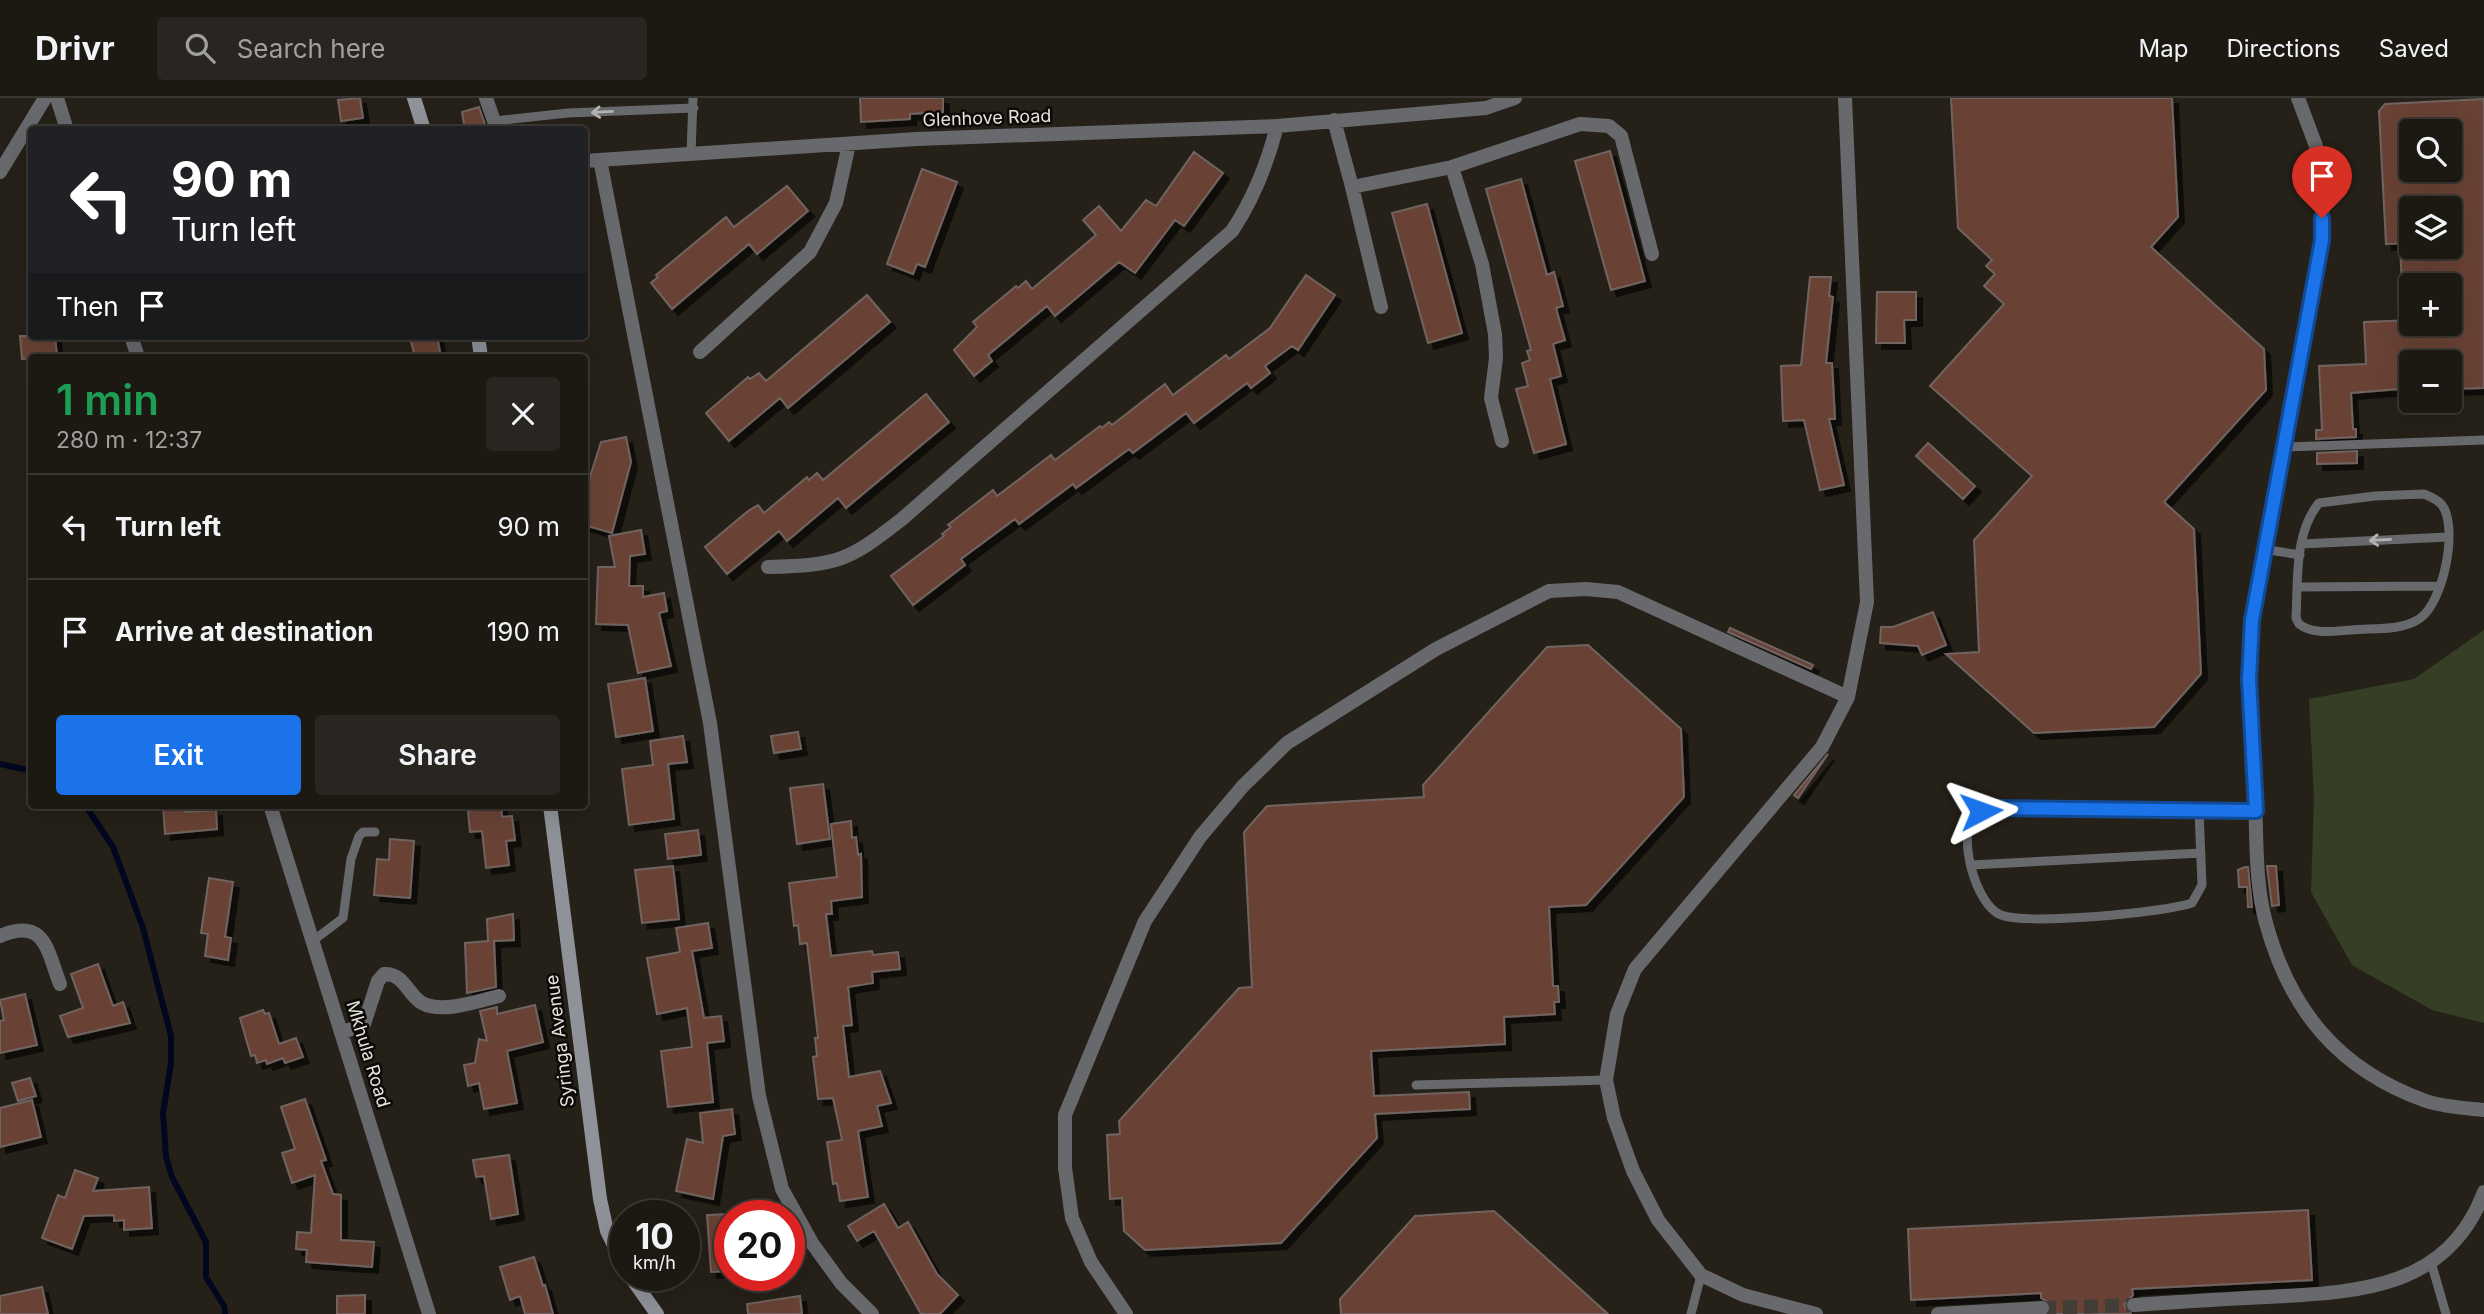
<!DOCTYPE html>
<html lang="en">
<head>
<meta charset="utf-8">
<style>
  :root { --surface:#1c1812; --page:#292520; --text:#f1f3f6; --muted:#a0a09f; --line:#3a3732; --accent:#1a73e8 }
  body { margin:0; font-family:Inter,sans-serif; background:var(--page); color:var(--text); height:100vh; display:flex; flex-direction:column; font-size:26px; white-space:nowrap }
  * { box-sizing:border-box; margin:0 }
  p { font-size:23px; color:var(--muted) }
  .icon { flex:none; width:38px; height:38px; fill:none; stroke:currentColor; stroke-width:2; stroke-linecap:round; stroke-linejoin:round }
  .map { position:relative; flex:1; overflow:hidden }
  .side { position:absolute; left:28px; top:256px; width:560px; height:455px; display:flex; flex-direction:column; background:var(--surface); border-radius:7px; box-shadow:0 7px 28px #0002,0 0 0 2px var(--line) }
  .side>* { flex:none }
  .top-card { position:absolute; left:28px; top:28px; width:560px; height:214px; border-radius:7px; box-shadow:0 7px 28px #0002,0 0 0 2px var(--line); background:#202124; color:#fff; overflow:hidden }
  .tools { position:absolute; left:2399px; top:21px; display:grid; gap:14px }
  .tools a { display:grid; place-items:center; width:63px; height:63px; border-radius:7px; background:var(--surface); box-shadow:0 7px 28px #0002,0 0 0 2px var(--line); font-size:35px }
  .speed { position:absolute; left:609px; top:1102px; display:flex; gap:14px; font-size:35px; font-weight:700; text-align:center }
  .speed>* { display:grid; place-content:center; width:91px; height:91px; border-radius:50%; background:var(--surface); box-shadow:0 7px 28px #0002,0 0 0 2px var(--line); line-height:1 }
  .speed small { font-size:18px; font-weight:400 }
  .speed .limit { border:10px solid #d22; background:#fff; color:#111 }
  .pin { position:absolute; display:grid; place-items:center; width:60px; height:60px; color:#fff; margin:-72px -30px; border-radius:50% 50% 50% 0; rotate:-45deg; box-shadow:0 0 7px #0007 }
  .pin .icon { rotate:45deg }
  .me { position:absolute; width:77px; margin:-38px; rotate:86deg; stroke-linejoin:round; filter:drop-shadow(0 0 5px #0008) }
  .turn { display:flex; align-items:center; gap:24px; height:147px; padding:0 28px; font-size:32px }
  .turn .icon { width:91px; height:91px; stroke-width:2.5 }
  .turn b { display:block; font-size:49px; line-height:60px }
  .then { display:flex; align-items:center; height:66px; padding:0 28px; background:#0003; gap:14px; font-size:26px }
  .round { display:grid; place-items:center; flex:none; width:74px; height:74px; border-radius:7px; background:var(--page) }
  .headline { display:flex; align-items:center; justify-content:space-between; height:119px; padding:0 28px }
  h1 { font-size:42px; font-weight:600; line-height:52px; color:#1e9e55 }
  .button { display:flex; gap:14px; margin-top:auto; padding:14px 28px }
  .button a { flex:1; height:80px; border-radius:7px; background:var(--accent); color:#fff; font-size:28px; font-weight:600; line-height:80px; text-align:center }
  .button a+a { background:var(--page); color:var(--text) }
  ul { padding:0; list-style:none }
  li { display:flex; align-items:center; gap:21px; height:105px; padding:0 28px; border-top:2px solid var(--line) }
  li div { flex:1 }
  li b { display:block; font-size:26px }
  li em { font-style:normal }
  header { display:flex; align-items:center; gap:42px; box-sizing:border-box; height:98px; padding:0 35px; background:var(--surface); border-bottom:2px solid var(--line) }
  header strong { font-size:33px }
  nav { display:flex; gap:38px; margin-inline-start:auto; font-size:24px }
  .search { width:490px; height:63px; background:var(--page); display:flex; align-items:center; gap:18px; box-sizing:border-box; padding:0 24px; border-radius:7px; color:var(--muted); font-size:26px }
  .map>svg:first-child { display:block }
  .green { fill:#363f25 }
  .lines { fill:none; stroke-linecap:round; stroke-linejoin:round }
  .stream { stroke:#00071e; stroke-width:6 }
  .building { fill:#694235; stroke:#706460; stroke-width:2; fill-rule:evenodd; filter:url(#shadow) }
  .street-tunnel { stroke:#423d36; stroke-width:14; stroke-dasharray:14 7; stroke-linecap:butt }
  .lane { stroke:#67696d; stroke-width:9 }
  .street { stroke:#67696d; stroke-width:14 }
  .secondary { stroke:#90929a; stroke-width:14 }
  .oneway { stroke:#b4b2b1 }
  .route-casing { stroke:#114b97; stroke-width:18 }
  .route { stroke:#1a73e8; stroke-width:12 }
  .labels { text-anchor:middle; stroke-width:5; stroke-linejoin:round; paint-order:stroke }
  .street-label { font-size:18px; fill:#e7e3de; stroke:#0c0a07 }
</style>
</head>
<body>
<header>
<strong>Drivr</strong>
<div class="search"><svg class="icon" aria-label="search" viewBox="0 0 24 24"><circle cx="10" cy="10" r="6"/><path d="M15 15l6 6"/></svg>Search here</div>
<nav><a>Map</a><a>Directions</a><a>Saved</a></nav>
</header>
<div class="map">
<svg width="2484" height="1216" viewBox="0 0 2484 1216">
  <defs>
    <filter id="shadow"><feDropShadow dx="6" dy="6" stdDeviation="0" flood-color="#0009"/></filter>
  </defs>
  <rect width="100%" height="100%" fill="#252018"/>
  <path class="green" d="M 2484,532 L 2484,925 L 2432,912 L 2352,867 L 2311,794 L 2314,699 L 2309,601 L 2414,581 Z"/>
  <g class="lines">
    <path class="stream" d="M 0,666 L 32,673
      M 85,707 L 113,749 L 143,830 L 171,938 L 171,965 L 163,1015 L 166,1059 L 172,1079 L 206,1144 L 206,1179 L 224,1208 L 225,1216"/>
  </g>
  <path class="building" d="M 360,0 L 363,20 L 341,23 L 338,2 Z
    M 860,0 L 943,0 L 943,14 L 910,16 L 910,21 L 861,24 Z
    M 1951,0 L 2172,0 L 2178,119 L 2151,149 L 2264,251 L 2266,292 L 2164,404 L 2194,431 L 2201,576 L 2154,629 L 2034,635 L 1946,556 L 1979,554 L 1974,442 L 2032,378 L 1930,288 L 2004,206 L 1984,188 L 1995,176 L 1986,168 L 1992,162 L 1958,130 Z
    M 2484,1 L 2484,290 L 2450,291 L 2450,264 L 2412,264 L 2412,290 L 2351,295 L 2353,331 L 2356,331 L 2356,339 L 2316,341 L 2316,332 L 2322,332 L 2319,268 L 2366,266 L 2364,224 L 2412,222 L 2412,226 L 2450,226 L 2450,187 L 2402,187 L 2400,149 L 2450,149 L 2450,110 L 2412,110 L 2412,145 L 2386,146 L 2379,13 L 2385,6 ZM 2412,33 L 2450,33 L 2450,72 L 2412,72 Z
    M 479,9 L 487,32 L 465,32 L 462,14 Z
    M 1610,53 L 1645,183 L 1611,192 L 1575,63 Z
    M 1194,54 L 1223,75 L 1184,128 L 1175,122 L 1135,175 L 1119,164 L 1055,218 L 1047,208 L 988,257 L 992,263 L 974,278 L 954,252 L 977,229 L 973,224 L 1016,188 L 1018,190 L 1026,183 L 1032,191 L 1096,137 L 1083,122 L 1099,108 L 1121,133 L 1146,102 L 1156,108 Z
    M 922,71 L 957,84 L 925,169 L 917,166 L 913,176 L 887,166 Z
    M 1521,81 L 1547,177 L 1554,174 L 1563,208 L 1556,210 L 1565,242 L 1553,246 L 1561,278 L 1550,281 L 1566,346 L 1534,355 L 1516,291 L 1528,288 L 1522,265 L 1530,262 L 1527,253 L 1531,252 L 1486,91 Z
    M 787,88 L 808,113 L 757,156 L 749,146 L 672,211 L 651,185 L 658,179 L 656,177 L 726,119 L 734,129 Z
    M 1427,106 L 1462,235 L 1428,245 L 1392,115 Z
    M 1306,177 L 1335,197 L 1298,252 L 1292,248 L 1265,268 L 1270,275 L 1251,290 L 1247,285 L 1194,325 L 1186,315 L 1133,355 L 1129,351 L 1076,390 L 1073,386 L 1019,426 L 1015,421 L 961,461 L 965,467 L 913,507 L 891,478 L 944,438 L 942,436 L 951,429 L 948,427 L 993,392 L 997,398 L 1051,357 L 1055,362 L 1100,328 L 1102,330 L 1109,324 L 1112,327 L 1165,286 L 1173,297 L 1226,257 L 1229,261 L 1270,230 Z
    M 1810,179 L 1831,179 L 1829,198 L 1833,199 L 1826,265 L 1832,265 L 1835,321 L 1829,321 L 1844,387 L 1820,392 L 1804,322 L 1783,323 L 1781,268 L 1801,267 Z
    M 1877,194 L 1916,194 L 1916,222 L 1904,222 L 1905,245 L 1876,245 Z
    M 867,197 L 890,224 L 788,310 L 780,300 L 729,343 L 706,315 L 748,279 L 750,281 L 759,275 L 766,283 Z
    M 20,238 L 55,238 L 57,258 L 22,261 Z
    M 420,238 L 437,238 L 441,259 L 415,259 L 410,240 Z
    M 926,296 L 949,324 L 846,410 L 838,400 L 787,443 L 779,433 L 727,476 L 705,449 L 748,413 L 758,407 L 764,415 L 807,379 L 809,382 L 817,375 L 823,382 Z
    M 626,339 L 631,364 L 612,435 L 584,427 L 584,398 L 601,344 Z
    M 1928,345 L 1975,388 L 1963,401 L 1916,358 Z
    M 2357,353 L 2357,365 L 2317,366 L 2317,355 Z
    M 641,432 L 645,456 L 630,458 L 629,488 L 643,488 L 643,499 L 664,495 L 667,513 L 659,515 L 671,568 L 638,575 L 628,527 L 596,526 L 598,469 L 615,469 L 609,438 Z
    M 1933,514 L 1946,547 L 1922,557 L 1918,548 L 1880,545 L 1881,529 L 1893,529 Z
    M 1730,530 L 1813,567 L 1811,571 L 1728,534 Z
    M 1588,547 L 1681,631 L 1684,699 L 1586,807 L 1549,809 L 1553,888 L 1558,888 L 1559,904 L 1554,904 L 1555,916 L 1504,919 L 1505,946 L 1371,953 L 1374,998 L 1469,994 L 1470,1011 L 1375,1016 L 1377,1040 L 1281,1145 L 1145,1152 L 1124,1133 L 1122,1100 L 1110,1101 L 1107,1037 L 1120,1036 L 1119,1023 L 1239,890 L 1252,889 L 1244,734 L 1267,708 L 1424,699 L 1423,687 L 1547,549 Z
    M 645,580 L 653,633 L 616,639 L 608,586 Z
    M 798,634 L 801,651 L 774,655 L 771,638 Z
    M 683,638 L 687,664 L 668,666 L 674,721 L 629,727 L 622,671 L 653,667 L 650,643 Z
    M 1828,656 L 1798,700 L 1794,697 Z
    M 823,686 L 830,741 L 797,746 L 790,690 Z
    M 163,707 L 184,707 L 185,714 L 216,712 L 217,731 L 165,736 Z
    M 472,707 L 501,707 L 502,719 L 512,718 L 515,742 L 506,743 L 509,767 L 486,770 L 482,733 L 470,734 L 468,713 L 473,712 Z
    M 851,723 L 852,740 L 856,739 L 858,757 L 861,756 L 862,799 L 831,803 L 832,816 L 826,816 L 831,858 L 872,853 L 873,857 L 898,854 L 900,871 L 872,874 L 873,885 L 848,889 L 852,927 L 843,928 L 849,979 L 880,973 L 891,1005 L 877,1008 L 882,1028 L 858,1033 L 868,1099 L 840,1103 L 837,1085 L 833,1086 L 827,1044 L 842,1042 L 833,1000 L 818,1001 L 813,959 L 817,958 L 815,940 L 818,940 L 807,845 L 800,846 L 798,827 L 794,828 L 789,785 L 837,779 L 831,726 Z
    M 698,732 L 701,757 L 668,761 L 665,736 Z
    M 390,741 L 414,743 L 410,800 L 374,797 L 377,761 L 389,762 Z
    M 673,768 L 679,821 L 642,825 L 635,772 Z
    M 2267,768 L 2276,768 L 2279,807 L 2272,808 Z
    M 2245,769 L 2248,769 L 2252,809 L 2248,809 L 2247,789 L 2239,789 L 2238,772 Z
    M 209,780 L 233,784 L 225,839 L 231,840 L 228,862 L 205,858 L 208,836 L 201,835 Z
    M 513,816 L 514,842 L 494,843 L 496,889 L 467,895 L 465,845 L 488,843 L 487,821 Z
    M 708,825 L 712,850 L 692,853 L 704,920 L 721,918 L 724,943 L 707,945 L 713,1004 L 668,1009 L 661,953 L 692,949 L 687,910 L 657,916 L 647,860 L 680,854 L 676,830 Z
    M 98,866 L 113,908 L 123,904 L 130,925 L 68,939 L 60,918 L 83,910 L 71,876 Z
    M 25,896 L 37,947 L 0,955 L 0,923 L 4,922 L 0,902 Z
    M 535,907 L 543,944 L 507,953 L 517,1005 L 484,1011 L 479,985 L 468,988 L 464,967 L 475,965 L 479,941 L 487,943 L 480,913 L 497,909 L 497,916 Z
    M 263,912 L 265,916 L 269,915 L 279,946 L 296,940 L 303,959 L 285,965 L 283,960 L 267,966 L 266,962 L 257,965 L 255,957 L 251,958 L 240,920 Z
    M 30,980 L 36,998 L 18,1003 L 12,985 Z
    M 305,1001 L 326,1062 L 321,1063 L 333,1096 L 341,1097 L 341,1142 L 374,1144 L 372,1169 L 306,1164 L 307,1152 L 296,1151 L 297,1134 L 311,1135 L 315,1077 L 292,1085 L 282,1055 L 295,1051 L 281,1009 Z
    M 32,1002 L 41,1039 L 0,1049 L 0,1010 Z
    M 732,1011 L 735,1036 L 723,1038 L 713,1101 L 676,1093 L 687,1041 L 703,1045 L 700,1015 Z
    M 509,1057 L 518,1116 L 491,1121 L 484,1078 L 476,1079 L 473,1062 Z
    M 75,1072 L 98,1080 L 93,1093 L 149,1089 L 152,1130 L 124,1132 L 124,1122 L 114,1123 L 114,1117 L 84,1118 L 72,1151 L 42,1140 L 58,1097 L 65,1100 Z
    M 884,1106 L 898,1130 L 908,1124 L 937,1176 L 958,1197 L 940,1216 L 921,1216 L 874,1133 L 857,1143 L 848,1128 Z
    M 2308,1112 L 2312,1182 L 2132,1191 L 2133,1197 L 2124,1207 L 2131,1216 L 2049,1216 L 2050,1205 L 2041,1200 L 2041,1195 L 1911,1202 L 1908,1131 Z
    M 1494,1113 L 1608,1216 L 1341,1216 L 1340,1201 L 1415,1118 Z
    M 730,1116 L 730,1173 L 711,1174 L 707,1117 Z
    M 534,1159 L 543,1188 L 545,1187 L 553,1216 L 525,1216 L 520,1198 L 510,1202 L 500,1169 Z
    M 42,1189 L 48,1216 L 0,1216 L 0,1198 Z
    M 365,1197 L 365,1216 L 337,1216 L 337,1198 Z
    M 800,1198 L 802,1216 L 748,1216 L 747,1206 Z"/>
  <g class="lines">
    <path class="street-tunnel" d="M 2042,1210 L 2134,1207"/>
    <path class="lane" d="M 494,23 L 568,15 L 694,10
      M 691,56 L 693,0
      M 2283,349 L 2484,342
      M 2424,396 C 2431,399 2437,401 2442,407 C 2459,430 2443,506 2419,521 C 2401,533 2372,530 2351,532 C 2334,533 2313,537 2299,526 L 2296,520 C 2298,483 2294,435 2319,405 L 2375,398 Z
      M 2301,446 L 2448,439
      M 2263,451 L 2300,457
      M 2298,489 L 2440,488
      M 2199,713 L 2202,787 L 2192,805 C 2162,815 2029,827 2001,817 C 1975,807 1957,736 1974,718 C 1980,712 1987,711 1994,710 L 2256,713
      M 1971,767 L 2201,755
      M 314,842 L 343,820 L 351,761 L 359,738 L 363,734 L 375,734
      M 1416,987 L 1606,982
      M 2431,1164 L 2446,1216
      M 1691,1216 L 1701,1177"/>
    <path class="street" d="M 57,0 L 67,32
      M 486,0 L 497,32
      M 2298,0 L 2316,48 L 2323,99 L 2321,142 L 2251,521 C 2249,582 2252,642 2255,703 C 2257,743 2255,786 2266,825 C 2290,913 2339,972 2426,1003 C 2444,1009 2465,1010 2484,1012
      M 1334,22 L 1352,89 L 1452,69 L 1482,166 L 1495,236 L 1496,260 L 1491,300 L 1502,343
      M 600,62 L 710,625 L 759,998 L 782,1091 L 812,1145 L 841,1185 L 872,1216
      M 584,63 L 917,41 L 1277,28 L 1486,10 L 1515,0
      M 1452,69 L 1580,26 L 1609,28 L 1621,38 L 1652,156
      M 0,74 L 45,0
      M 1352,89 L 1381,209
      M 131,238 L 138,259
      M 700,254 L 810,154 L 836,105 L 849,46
      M 768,469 C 838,467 847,464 902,421 L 1232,133 C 1254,100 1267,67 1277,28
      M 270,707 L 429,1216
      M 0,838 C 45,819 47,852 60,886
      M 341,935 L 364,926 L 378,883 L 384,876 C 404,875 407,896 422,905 C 442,916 479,903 499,898
      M 2134,1207 C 2178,1204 2223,1201 2268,1199 C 2357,1194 2447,1192 2484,1094
      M 1126,1216 L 1091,1164 L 1072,1120 L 1065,1070 L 1065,1017 L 1145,823 L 1200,739 L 1243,688 L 1287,645 L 1436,551 L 1549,493 L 1586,491 L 1618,494 L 1848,599
      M 1816,1216 L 1743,1197 L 1701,1177 L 1658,1122 L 1633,1073 L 1614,1020 L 1606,982 L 1617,916 L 1635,871 L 1822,649 L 1848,599 L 1867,504 L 1845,0
      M 1938,1216 L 2042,1210"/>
    <path class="secondary" d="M 414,0 L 424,32
      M 478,238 L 481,259
      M 550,707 L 600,1101 L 607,1133 L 625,1170
      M 630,1178 L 657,1216"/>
  </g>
  <defs><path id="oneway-shaft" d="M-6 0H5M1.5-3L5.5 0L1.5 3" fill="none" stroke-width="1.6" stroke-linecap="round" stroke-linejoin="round" transform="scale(1.75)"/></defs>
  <g class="oneway">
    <use href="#oneway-shaft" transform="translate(602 14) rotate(177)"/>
    <use href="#oneway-shaft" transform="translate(2380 442) rotate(177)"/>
  </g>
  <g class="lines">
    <defs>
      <path id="route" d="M 1981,713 L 1994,710 L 2256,713 L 2249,581 L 2252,522 L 2322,142 L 2322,120"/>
    </defs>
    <use href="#route" class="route-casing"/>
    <use href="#route" class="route"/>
  </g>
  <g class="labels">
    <g class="street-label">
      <text transform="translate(987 20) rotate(-2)" y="6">Glenhove Road</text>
      <text transform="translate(560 943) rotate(-97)" y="6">Syringa Avenue</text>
      <text transform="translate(368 956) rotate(73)" y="6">Mkhula Road</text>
    </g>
  </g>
</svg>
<div class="tools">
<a><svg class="icon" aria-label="search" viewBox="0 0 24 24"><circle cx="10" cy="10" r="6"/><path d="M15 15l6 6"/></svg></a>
<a><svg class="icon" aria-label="layers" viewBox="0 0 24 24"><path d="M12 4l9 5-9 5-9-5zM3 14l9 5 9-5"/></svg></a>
<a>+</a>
<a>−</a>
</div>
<div class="speed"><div>10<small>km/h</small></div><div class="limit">20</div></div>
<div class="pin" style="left:2322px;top:120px;background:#d93025"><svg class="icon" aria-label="arrive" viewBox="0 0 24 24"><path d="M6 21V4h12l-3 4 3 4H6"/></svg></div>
<svg class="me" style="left:1981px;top:713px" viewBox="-20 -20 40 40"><path d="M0-17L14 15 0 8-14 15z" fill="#1a73e8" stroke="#fff" stroke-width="4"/></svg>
<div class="top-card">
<div class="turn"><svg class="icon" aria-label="left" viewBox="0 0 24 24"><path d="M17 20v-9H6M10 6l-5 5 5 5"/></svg><div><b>90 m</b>Turn left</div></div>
<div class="then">Then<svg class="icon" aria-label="arrive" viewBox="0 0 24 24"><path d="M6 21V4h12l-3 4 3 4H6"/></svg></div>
</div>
<section class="side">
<div class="headline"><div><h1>1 min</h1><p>280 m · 12:37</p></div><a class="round"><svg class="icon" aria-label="close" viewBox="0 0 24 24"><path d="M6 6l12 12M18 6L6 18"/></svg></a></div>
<ul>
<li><svg class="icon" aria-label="left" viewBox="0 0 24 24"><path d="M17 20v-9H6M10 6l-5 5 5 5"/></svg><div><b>Turn left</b></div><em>90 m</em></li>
<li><svg class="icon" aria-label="arrive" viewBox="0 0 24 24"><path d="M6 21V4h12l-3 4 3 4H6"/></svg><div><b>Arrive at destination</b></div><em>190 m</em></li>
</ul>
<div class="button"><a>Exit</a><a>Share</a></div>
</section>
</div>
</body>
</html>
